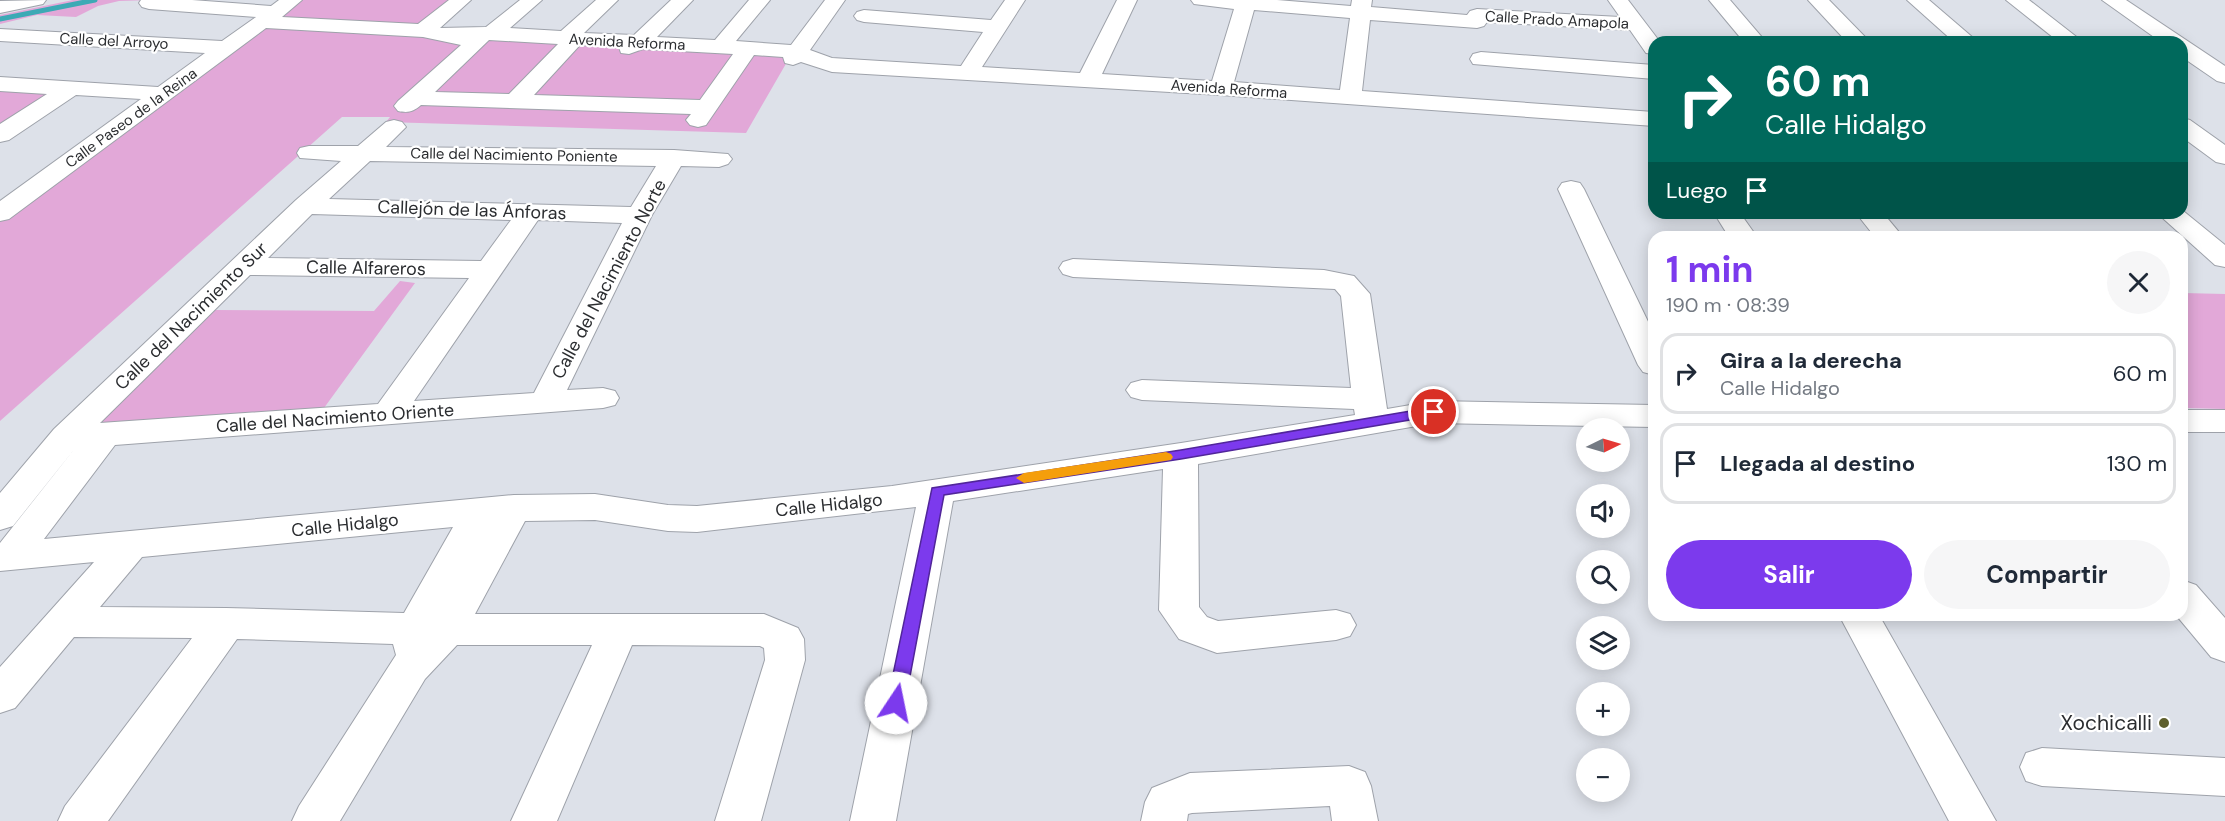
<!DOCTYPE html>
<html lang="es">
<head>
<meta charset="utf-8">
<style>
  :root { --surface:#fff; --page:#f6f6f7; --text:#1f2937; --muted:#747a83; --line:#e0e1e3; --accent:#7c3aed }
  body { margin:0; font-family:"DM Sans",sans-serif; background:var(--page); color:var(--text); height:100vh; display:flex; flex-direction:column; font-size:22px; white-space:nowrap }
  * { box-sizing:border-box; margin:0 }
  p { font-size:20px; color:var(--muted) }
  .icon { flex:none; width:33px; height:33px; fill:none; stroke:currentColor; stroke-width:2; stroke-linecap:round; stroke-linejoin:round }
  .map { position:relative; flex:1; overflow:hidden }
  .panel { position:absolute; left:1648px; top:231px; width:540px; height:390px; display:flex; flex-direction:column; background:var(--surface); border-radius:18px; box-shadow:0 3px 15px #0003 }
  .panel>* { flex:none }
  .banner { position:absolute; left:1648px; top:36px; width:540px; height:183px; border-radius:18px; box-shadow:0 3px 15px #0003; background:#00695c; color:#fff; overflow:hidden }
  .needle { width:39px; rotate:85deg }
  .tools { position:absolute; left:1576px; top:418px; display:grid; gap:12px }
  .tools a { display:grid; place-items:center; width:54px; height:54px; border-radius:50%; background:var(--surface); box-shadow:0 3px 15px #0003; font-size:30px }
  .pin { position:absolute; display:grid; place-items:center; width:51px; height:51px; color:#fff; margin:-26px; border:3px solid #fff; border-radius:50%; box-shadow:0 2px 6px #0007 }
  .me { position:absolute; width:66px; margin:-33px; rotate:11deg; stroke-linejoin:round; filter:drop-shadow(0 0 4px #0008) }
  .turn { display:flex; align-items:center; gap:21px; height:126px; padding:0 18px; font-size:27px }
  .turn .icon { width:78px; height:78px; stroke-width:2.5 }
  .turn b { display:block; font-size:42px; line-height:51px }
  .then { display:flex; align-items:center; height:57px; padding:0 18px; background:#0003; gap:12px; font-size:22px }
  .round { display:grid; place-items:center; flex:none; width:63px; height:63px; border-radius:32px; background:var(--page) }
  .headline { display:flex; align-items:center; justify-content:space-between; height:102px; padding:0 18px }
  h1 { font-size:36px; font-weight:700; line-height:45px; color:var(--accent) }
  .action { display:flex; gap:12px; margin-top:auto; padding:12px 18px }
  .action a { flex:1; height:69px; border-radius:36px; background:var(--accent); color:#fff; font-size:24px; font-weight:700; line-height:69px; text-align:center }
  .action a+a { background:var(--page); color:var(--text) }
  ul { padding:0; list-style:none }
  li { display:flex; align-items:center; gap:18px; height:81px; margin:0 12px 9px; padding:0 6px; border:3px solid var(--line); border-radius:18px }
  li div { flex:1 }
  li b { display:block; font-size:22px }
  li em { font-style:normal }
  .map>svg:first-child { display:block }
  .green { fill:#e2a8d8 }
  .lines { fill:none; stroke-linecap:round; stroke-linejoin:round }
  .stream { stroke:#3caab5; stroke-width:5 }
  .minor-casing { stroke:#9ea2aa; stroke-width:2 }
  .minor { fill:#fff; fill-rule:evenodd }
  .route { fill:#7c3aed; stroke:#51269a; stroke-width:1.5 }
  .slow { fill:#f59e0b }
  .poi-dot { fill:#5e5f2c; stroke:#fff; stroke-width:2 }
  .labels { text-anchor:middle; stroke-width:4.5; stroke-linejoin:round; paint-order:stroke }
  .far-street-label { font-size:15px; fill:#2b2d30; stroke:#fff }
  .street-label { font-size:18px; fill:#2b2d30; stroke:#fff }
  .near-poi-label { font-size:21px; fill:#2b2d30; stroke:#fff; text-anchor:end }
</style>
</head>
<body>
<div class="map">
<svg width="2225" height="821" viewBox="0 0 2225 821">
  <rect width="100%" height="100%" fill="#dde1e9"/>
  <path class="green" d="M 73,0 L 151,0 L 119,1 L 98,6 L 76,17 L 37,15 L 0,24 L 0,15 Z
    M 293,0 L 461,0 L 423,31 L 791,55 L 746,133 L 386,122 L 390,117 L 342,117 L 0,421 L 0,213 Z
    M 0,89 L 56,92 L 0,128 Z
    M 400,281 L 415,283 L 324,408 L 92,430 L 214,310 L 374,311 Z
    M 2183,293 L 2225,294 L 2225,409 L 2183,408 Z"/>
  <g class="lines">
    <path class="stream" d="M 0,19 L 95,0"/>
    <defs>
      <path id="minor" d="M 46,0 L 43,4 L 0,13 L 0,1 Z
        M 141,0 L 192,0 L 271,6 L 279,0 L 302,0 L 282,17 L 418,24 L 449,0 L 471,0 L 440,28 L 486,27 L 520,0 L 542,0 L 510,28 L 561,31 L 596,0 L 618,0 L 584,33 L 634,35 L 671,0 L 693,0 L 657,37 L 715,40 L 749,0 L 770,0 L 736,41 L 791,45 L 825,0 L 845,0 L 810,50 L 832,58 L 961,66 L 983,32 L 864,22 L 857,20 L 854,16 L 857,12 L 864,10 L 991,20 L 1005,0 L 1025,0 L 982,67 L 1080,73 L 1117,0 L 1137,0 L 1102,74 L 1212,81 L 1234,9 L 1194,4 L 1191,0 L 1277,0 L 1351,6 L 1352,0 L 1372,0 L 1371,7 L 1467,15 L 1470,11 L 1477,9 L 1620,17 L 1608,0 L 1628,0 L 1660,42 L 1654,42 L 1654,54 L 1646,53 L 1630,30 L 1487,22 L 1484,26 L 1477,28 L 1370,20 L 1362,91 L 1654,112 L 1654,126 L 1221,95 L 832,72 L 801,62 L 793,65 L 785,63 L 783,57 L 754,55 L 706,125 L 698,127 L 690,125 L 686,120 L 691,114 L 421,105 C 413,112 408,113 398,111 L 394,106 L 398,101 L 461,45 L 423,37 L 266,28 L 9,219 L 0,221 L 0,201 L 141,99 L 76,95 L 9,140 L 0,142 L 0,124 L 47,94 L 0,91 L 0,77 L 158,87 L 205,53 L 0,41 L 0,29 L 222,41 L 256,17 L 149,9 L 142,7 L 139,3 ZM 1254,10 L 1350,18 L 1340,90 L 1234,82 ZM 489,40 L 558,44 L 509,94 L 435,92 ZM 580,45 L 619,47 L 621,53 L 629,54 L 643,49 L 733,54 L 700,100 L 534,95 Z
        M 1709,0 L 1730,0 L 1766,42 L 1744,42 Z
        M 1808,0 L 1829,0 L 1870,42 L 1847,42 Z
        M 1907,0 L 1929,0 L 1978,42 L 1954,42 Z
        M 2006,0 L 2029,0 L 2083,42 L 2059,42 Z
        M 2102,0 L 2126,0 L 2225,66 L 2225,83 L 2217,81 L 2182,57 L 2182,42 L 2161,42 Z
        M 1481,52 L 1654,65 L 1654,79 L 1473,64 L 1470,59 L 1473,54 Z
        M 2182,118 L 2190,120 L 2225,145 L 2225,164 L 2216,162 L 2182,137 Z
        M 394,120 L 402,122 L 406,127 L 386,147 L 674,150 L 728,154 L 732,159 L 728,164 L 719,167 L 681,166 L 652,215 L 567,390 L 603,388 L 615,391 L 619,398 L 615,405 L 603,408 L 115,445 L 44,539 L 514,495 L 595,494 L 668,505 L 697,506 L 892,486 L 1181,443 L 1355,415 L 1354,409 L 1142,400 L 1131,397 L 1126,390 L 1131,383 L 1142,380 L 1351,388 L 1341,296 L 1335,289 L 1073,277 L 1063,274 L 1059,268 L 1063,262 L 1073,259 L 1324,270 L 1354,276 L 1370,294 L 1387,409 L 1434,401 L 1654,405 L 1654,427 L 1434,423 L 1198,464 L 1199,607 L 1207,617 L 1218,621 L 1336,610 L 1350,614 L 1356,625 L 1350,636 L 1336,640 L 1217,653 L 1179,639 L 1159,610 L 1163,469 L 953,501 L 896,821 L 850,821 L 916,507 L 697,532 L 668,531 L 595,520 L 525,521 L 475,614 L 764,614 L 798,628 L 804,639 L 805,660 L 761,821 L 715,821 L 765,660 L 764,648 L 760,646 L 632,645 L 557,821 L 511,821 L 592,645 L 457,645 L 425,679 L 340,821 L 292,821 L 299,806 L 396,655 L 393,644 L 237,639 L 108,821 L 58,821 L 65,806 L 192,638 L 74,637 L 15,708 L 0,713 L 0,667 L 94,562 L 0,571 L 0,543 L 76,447 L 13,526 L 0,530 L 0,493 L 54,429 L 296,200 L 341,161 L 300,158 L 297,153 L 300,148 L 309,146 L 358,146 L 386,122 ZM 370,161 L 656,166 L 631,207 L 329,199 ZM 312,214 L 511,220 L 481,261 L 268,258 ZM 538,220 L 622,223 L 534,393 L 414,401 ZM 250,275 L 469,278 L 378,404 L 100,423 ZM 453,527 L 404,613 L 226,608 L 100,607 L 142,557 Z
        M 1571,181 L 1580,183 L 1584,189 L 1654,334 L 1654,375 L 1643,372 L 1638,365 L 1558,189 L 1562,183 Z
        M 2182,210 L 2225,245 L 2225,267 L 2215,265 L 2157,213 L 2182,213 Z
        M 1714,213 L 1740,213 L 1757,237 L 1729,237 Z
        M 1856,213 L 1883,213 L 1903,237 L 1875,237 Z
        M 2182,410 L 2225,410 L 2225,432 L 2182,432 Z
        M 2182,580 L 2196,585 L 2225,618 L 2225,662 L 2211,657 L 2176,615 L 2182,615 Z
        M 1839,615 L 1879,615 L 1996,821 L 1949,821 Z
        M 2042,748 L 2225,758 L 2225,796 L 2042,786 L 2026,781 L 2020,767 L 2026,753 Z
        M 1349,766 L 1365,772 L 1371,786 L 1378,821 L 1332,821 L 1330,806 L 1192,813 L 1188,814 L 1187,821 L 1141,821 L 1145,802 L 1152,788 L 1190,773 Z"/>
    </defs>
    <use href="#minor" class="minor-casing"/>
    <use href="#minor" class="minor"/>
  </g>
  <path class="route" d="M 1434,407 L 1441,412 L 1439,415 L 1181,459 L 944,495 L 905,703 L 902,708 L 896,710 L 890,708 L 887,703 L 932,488 L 1181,450 Z"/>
  <path class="slow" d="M 1166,452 L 1171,454 L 1173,457 L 1171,460 L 1024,483 L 1016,478 L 1024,473 Z"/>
  <circle class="poi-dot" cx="2164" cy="723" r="6"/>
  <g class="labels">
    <g class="far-street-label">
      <text transform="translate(1557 20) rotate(3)" y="5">Calle Prado Amapola</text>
      <text transform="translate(114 41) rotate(3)" y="5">Calle del Arroyo</text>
      <text transform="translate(627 42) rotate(3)" y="5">Avenida Reforma</text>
      <text transform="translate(1229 89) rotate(4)" y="5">Avenida Reforma</text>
      <text transform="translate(131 118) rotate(-36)" y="5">Calle Paseo de la Reina</text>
      <text transform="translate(514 155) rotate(1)" y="5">Calle del Nacimiento Poniente</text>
    </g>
    <g class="street-label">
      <text transform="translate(472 210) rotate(2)" y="6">Callejón de las Ánforas</text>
      <text transform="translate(366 268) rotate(1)" y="6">Calle Alfareros</text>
      <text transform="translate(609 279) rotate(-62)" y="6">Calle del Nacimiento Norte</text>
      <text transform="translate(191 316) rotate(-44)" y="6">Calle del Nacimiento Sur</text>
      <text transform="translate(335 418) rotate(-4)" y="6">Calle del Nacimiento Oriente</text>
      <text transform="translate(829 505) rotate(-6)" y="6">Calle Hidalgo</text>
      <text transform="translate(345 525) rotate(-6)" y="6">Calle Hidalgo</text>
    </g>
    <g class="near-poi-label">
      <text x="2152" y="730">Xochicalli</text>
    </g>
  </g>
</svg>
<div class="tools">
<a><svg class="needle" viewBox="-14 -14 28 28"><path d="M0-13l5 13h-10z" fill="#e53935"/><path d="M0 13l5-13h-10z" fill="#747a83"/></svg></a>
<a><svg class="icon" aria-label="sound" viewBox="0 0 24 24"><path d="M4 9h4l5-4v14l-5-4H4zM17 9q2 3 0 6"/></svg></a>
<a><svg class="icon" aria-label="search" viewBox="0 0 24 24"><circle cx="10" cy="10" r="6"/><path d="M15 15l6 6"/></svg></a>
<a><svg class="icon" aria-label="layers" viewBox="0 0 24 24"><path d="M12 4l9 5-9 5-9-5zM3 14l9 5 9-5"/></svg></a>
<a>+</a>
<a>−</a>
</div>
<div class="pin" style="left:1434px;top:412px;background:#d93025"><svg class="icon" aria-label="arrive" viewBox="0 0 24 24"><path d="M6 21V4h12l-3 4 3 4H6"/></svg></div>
<svg class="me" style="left:896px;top:703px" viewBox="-20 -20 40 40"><circle r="19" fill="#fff"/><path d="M0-13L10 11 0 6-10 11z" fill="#7c3aed"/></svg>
<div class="banner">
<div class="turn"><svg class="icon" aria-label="right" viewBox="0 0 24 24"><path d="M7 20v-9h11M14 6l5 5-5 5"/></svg><div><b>60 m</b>Calle Hidalgo</div></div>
<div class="then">Luego<svg class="icon" aria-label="arrive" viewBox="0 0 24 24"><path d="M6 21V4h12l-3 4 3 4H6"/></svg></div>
</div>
<section class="panel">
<div class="headline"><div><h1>1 min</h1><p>190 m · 08:39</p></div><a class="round"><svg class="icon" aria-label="close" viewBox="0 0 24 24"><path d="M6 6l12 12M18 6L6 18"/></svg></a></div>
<ul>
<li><svg class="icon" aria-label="right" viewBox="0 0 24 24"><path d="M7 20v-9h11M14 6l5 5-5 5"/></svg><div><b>Gira a la derecha</b><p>Calle Hidalgo</p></div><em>60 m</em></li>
<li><svg class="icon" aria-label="arrive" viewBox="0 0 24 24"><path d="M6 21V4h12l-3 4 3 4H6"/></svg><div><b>Llegada al destino</b></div><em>130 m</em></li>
</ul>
<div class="action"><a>Salir</a><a>Compartir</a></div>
</section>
</div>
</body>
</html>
